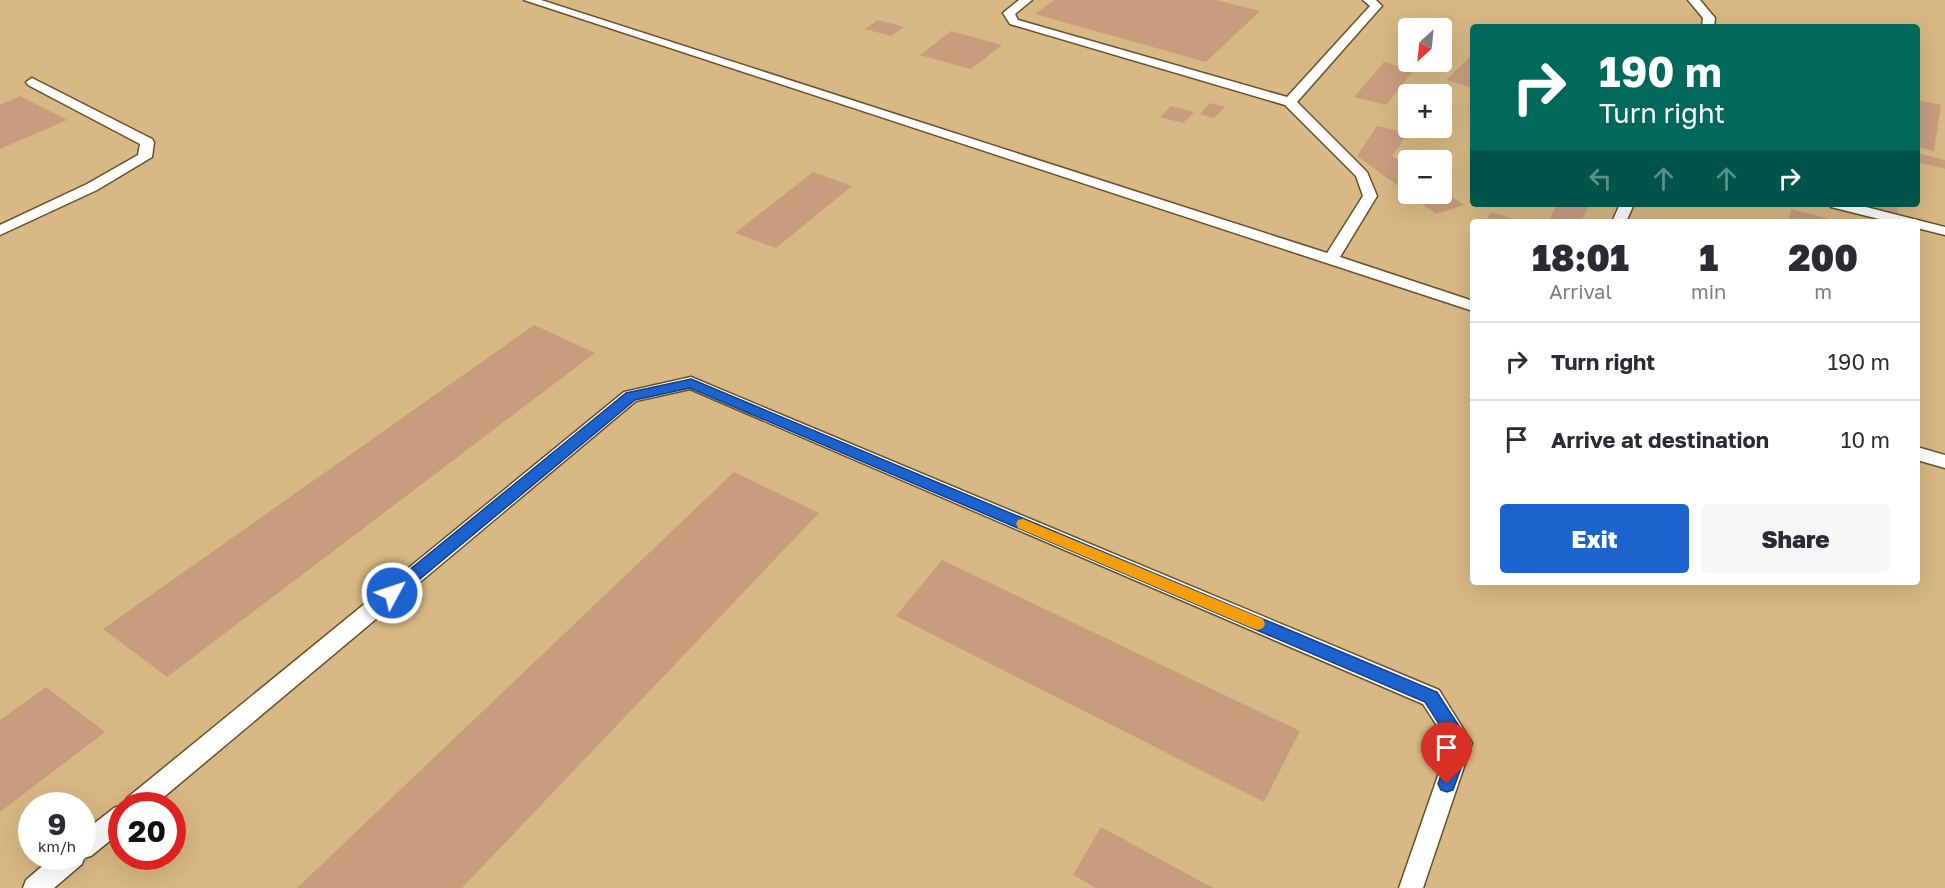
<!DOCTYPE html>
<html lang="en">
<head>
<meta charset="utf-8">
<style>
  :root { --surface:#fff; --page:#f7f7f7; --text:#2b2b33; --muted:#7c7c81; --line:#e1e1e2; --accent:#1d63cf }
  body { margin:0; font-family:"Golos Text",sans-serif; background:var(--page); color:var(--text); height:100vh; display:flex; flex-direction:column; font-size:22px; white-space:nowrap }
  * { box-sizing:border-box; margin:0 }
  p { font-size:20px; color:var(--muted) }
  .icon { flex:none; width:33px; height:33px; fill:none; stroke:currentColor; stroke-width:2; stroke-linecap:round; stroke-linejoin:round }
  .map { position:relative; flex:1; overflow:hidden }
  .drawer { position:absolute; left:1470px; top:219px; width:450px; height:366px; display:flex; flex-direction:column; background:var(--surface); border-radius:6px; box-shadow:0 6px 24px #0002 }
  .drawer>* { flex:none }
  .guide { position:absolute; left:1470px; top:24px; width:450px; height:183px; border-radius:6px; box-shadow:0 6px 24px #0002; background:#00695c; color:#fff; overflow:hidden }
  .needle { width:39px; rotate:207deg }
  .controls { position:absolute; left:1398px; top:18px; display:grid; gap:12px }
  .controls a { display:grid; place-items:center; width:54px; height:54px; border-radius:6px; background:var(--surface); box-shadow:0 6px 24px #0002; font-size:30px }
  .speed { position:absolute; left:18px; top:792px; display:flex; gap:12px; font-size:30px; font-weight:700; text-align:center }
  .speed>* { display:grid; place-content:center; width:78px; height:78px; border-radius:50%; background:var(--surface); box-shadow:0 6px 24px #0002; line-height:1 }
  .speed small { font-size:15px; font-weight:400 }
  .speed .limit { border:9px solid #d22; background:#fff; color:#111 }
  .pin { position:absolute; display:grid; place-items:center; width:51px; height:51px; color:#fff; margin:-62px -26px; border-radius:50% 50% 50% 0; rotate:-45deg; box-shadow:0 0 6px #0007 }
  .pin .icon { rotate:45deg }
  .me { position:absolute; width:66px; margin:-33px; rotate:50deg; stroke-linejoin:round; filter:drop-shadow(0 0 4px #0008) }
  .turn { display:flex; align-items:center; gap:21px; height:126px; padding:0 30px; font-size:27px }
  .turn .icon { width:78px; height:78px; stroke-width:2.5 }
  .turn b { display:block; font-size:42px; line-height:51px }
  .lanes { display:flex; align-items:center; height:57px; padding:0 30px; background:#0003; justify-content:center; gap:30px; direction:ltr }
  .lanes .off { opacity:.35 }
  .eta { display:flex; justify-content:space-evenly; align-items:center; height:102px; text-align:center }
  .eta b { font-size:36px; font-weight:800; line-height:42px }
  .cta { display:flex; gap:12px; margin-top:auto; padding:12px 30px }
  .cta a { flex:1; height:69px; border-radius:6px; background:var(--accent); color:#fff; font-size:24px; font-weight:800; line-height:69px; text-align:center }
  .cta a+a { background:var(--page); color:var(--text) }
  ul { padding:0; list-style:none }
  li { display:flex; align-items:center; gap:18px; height:78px; padding:0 30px; border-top:2px solid var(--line) }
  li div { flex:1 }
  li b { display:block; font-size:22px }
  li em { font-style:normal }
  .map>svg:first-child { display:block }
  .built { fill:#d8b884; fill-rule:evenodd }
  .building { fill:#c79d7d }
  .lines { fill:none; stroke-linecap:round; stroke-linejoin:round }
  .lane-casing { stroke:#695026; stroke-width:3 }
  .lane { fill:#fff; fill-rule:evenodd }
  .route { fill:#1d63cf; stroke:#134087; stroke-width:1.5 }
  .slow { fill:#f59e0b }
</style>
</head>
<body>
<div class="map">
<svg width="1945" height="888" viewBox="0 0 1945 888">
  <rect width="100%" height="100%" fill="#e0c497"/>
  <path class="built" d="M 0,0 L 1945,0 L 1945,888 L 0,888 ZM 1473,27 L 1917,27 L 1917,204 L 1473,204 ZM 1408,28 L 1442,28 L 1442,62 L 1408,62 ZM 1408,94 L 1442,94 L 1442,128 L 1408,128 ZM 1408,160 L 1442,160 L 1442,194 L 1408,194 ZM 1473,222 L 1917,222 L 1917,582 L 1473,582 ZM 32,806 L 82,806 L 82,856 L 32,856 ZM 122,806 L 172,806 L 172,856 L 122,856 Z"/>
  <path class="building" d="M 1054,0 L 1216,0 L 1260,11 L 1206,62 L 1035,14 Z
    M 878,20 L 904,27 L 891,36 L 865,29 Z
    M 951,31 L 1002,45 L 971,69 L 920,55 Z
    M 1473,54 L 1473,88 L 1446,80 Z
    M 1384,62 L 1414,70 L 1386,105 L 1354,97 Z
    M 20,96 L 67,120 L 0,149 L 0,105 Z
    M 1917,100 L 1941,105 L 1934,151 L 1917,147 Z
    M 1210,103 L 1225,107 L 1214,118 L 1200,114 Z
    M 1171,106 L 1194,112 L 1183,123 L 1160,117 Z
    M 1377,126 L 1408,133 L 1392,156 L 1408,167 L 1408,193 L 1357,156 Z
    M 1917,153 L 1945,160 L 1945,169 L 1917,162 Z
    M 813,172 L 852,186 L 776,248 L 735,233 Z
    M 1442,190 L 1464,205 L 1436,214 L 1409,194 L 1442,194 Z
    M 1557,204 L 1590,204 L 1581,222 L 1548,222 Z
    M 1861,204 L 1898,204 L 1897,214 L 1861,205 Z
    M 1791,209 L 1838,221 L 1838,222 L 1788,222 Z
    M 1491,212 L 1522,221 L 1522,222 L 1485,222 Z
    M 534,325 L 595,353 L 167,677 L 103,629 Z
    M 734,472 L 819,513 L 462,888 L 297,888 Z
    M 942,560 L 1300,731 L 1264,802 L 896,616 Z
    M 46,687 L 105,732 L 0,812 L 0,720 Z
    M 1101,827 L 1213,888 L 1096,888 L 1073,875 Z"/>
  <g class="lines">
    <defs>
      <path id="lane" d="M 524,0 L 541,0 L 1327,253 L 1363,196 L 1356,176 L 1285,105 L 1010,24 L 1003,13 L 1019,0 L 1032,0 L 1015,14 L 1018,20 L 1287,97 L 1370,6 L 1363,0 L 1376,0 L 1382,6 L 1380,8 L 1297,102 L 1367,172 L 1377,196 L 1340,257 L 1473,301 L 1473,311 Z
        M 1688,0 L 1700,0 L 1715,18 L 1714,27 L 1702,27 L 1703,18 Z
        M 32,78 L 152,139 L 154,142 L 152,157 L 97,190 L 0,235 L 0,225 L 87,184 L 138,155 L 140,144 L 28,85 L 26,82 Z
        M 1620,204 L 1634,204 L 1626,222 L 1612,222 Z
        M 1829,204 L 1854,204 L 1945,227 L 1945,235 L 1917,228 L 1917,222 L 1891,222 L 1831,207 Z
        M 691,377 L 1439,690 L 1472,743 L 1423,888 L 1399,888 L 1449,744 L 1423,704 L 690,389 L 636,401 L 153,806 L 123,806 L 127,798 L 624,392 Z
        M 1917,447 L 1945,455 L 1945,468 L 1917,460 Z
        M 122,805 L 122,831 L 91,856 L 84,858 L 82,864 L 54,888 L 23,888 L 26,880 L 54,856 L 82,856 L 82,833 L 114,808 Z"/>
    </defs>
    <use href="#lane" class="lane-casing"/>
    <use href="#lane" class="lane"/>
  </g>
  <path class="route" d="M 691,379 L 1437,692 L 1470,743 L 1453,790 L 1447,792 L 1441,790 L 1438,784 L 1452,744 L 1425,702 L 690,388 L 635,400 L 397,598 L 386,598 L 384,593 L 386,589 L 626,393 Z"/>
  <path class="slow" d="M 1023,519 L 1263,619 L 1265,624 L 1263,628 L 1258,630 L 1252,628 L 1018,528 L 1016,524 L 1018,520 Z"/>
</svg>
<div class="controls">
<a><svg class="needle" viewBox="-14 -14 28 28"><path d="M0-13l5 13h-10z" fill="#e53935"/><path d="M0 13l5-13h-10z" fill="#7c7c81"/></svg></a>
<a>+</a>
<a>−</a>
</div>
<div class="speed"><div>9<small>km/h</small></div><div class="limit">20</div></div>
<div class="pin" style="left:1447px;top:784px;background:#d93025"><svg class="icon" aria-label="arrive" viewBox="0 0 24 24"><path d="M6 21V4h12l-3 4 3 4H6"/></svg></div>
<svg class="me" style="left:392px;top:593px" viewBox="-20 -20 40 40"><circle r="17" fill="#1d63cf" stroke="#fff" stroke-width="3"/><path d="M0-11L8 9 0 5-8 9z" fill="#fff"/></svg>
<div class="guide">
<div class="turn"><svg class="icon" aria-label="right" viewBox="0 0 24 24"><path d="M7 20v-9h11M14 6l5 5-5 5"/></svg><div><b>190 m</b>Turn right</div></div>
<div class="lanes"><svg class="icon off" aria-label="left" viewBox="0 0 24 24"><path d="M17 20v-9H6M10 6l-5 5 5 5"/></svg><svg class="icon off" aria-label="ahead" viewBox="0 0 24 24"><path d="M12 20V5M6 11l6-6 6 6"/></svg><svg class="icon off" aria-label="ahead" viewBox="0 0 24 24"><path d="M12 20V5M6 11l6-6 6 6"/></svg><svg class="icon" aria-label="right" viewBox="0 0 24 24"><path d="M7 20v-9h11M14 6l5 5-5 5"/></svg></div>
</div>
<section class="drawer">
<div class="eta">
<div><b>18:01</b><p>Arrival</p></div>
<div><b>1</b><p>min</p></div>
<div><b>200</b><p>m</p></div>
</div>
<ul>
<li><svg class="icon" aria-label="right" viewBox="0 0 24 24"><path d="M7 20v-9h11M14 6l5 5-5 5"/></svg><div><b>Turn right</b></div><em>190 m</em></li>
<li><svg class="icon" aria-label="arrive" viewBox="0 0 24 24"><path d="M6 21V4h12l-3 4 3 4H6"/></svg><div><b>Arrive at destination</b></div><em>10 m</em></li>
</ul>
<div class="cta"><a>Exit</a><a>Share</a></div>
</section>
</div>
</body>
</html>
